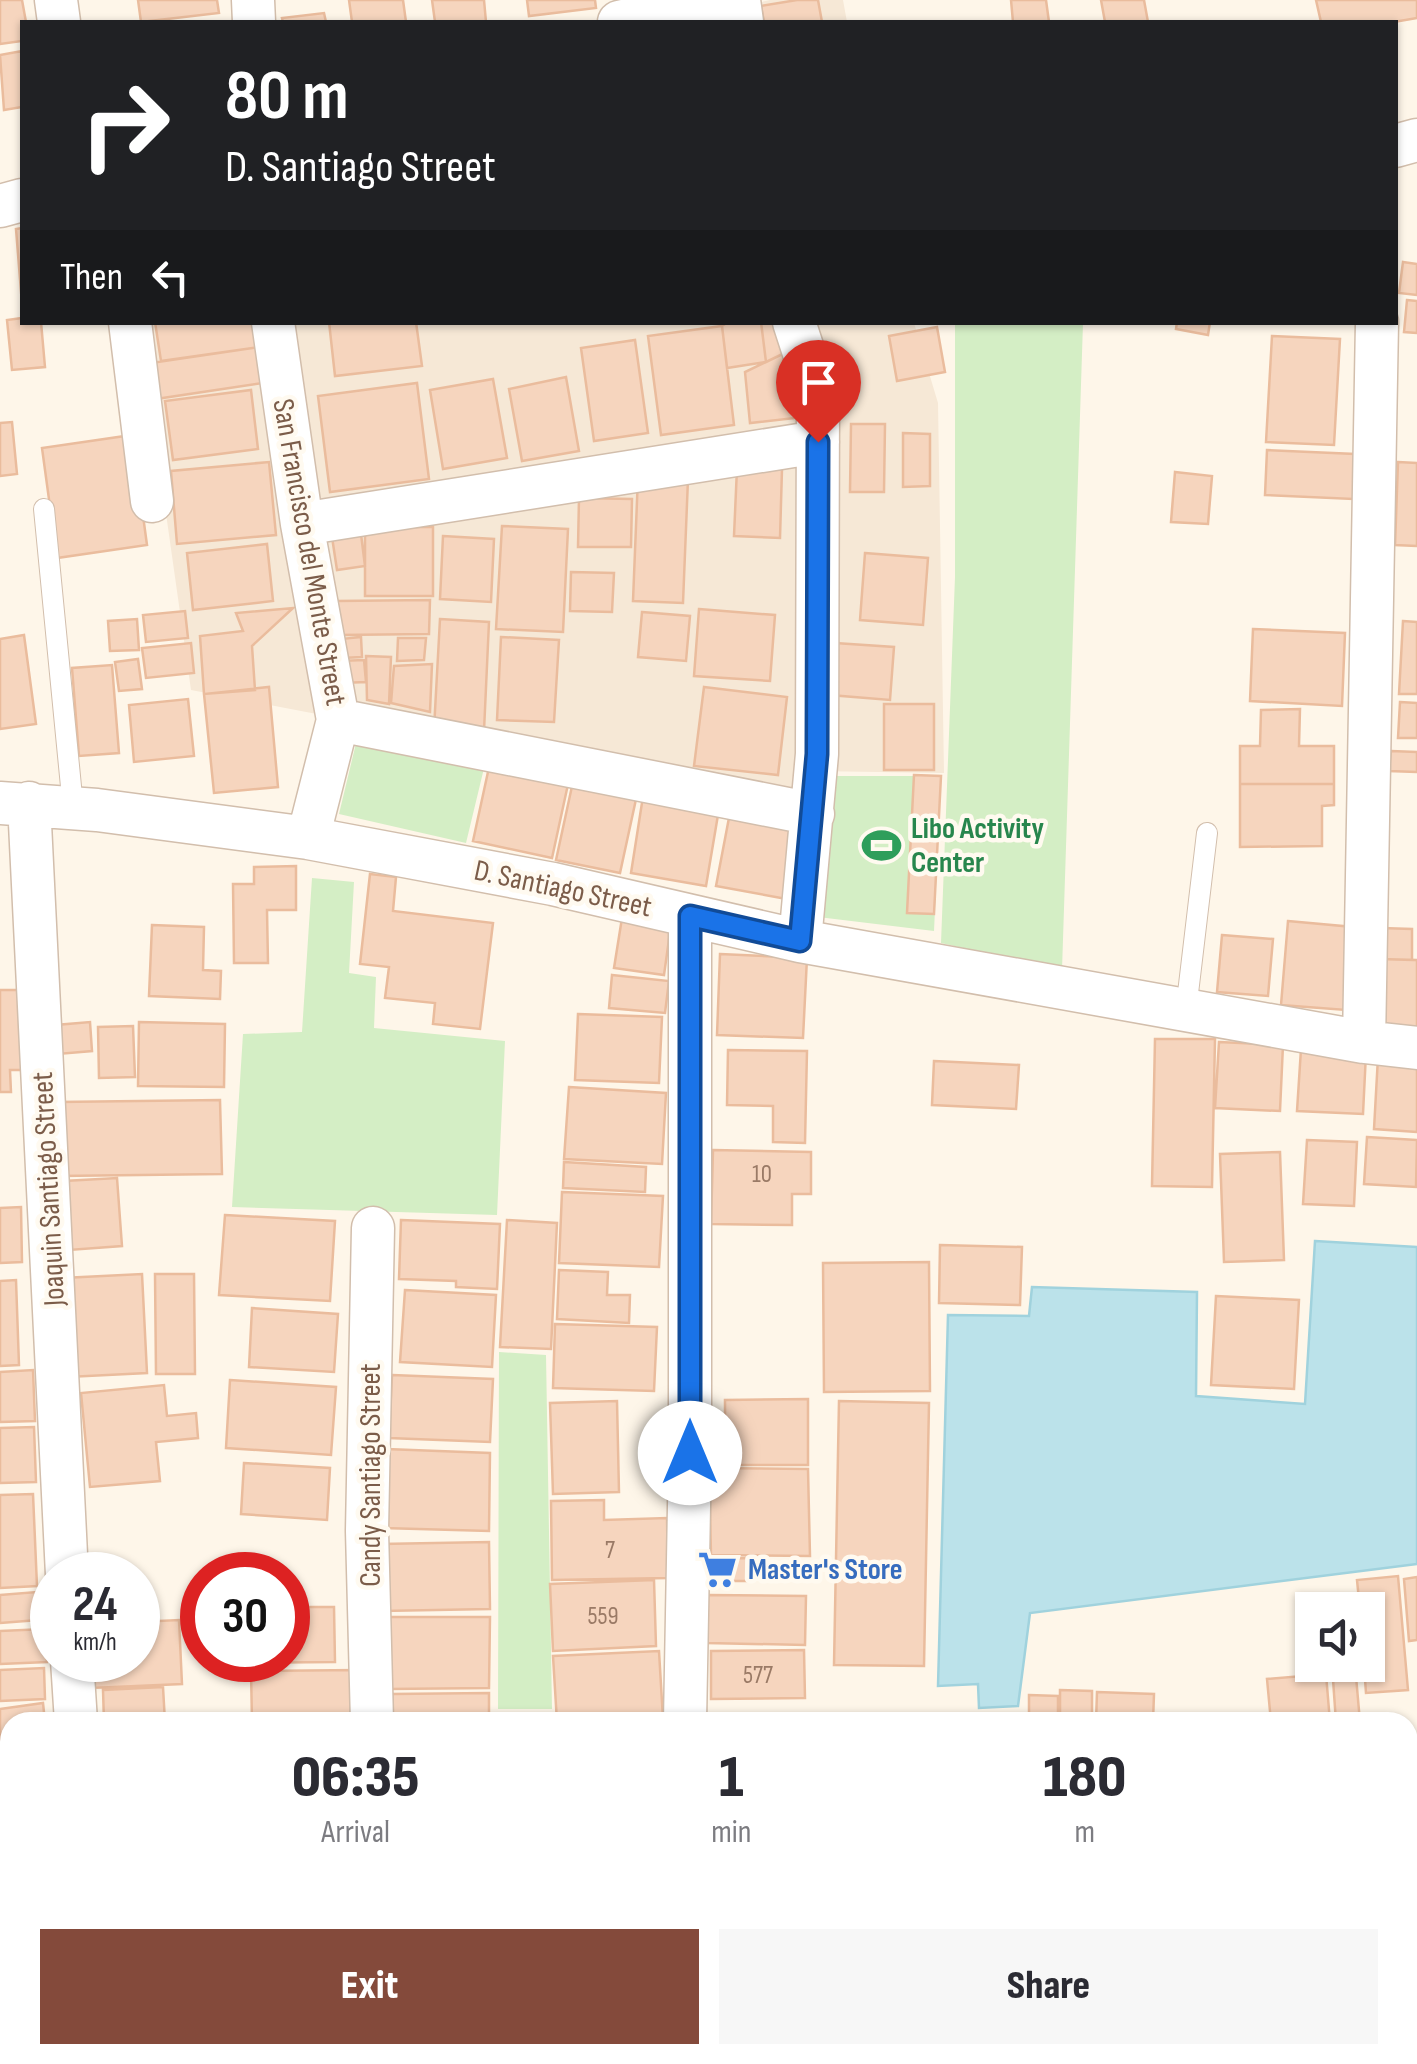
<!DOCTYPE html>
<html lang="en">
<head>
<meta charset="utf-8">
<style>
  :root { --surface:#fff; --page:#f7f7f7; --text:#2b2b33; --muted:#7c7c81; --accent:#844a3b }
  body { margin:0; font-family:"Sofia Sans Condensed",sans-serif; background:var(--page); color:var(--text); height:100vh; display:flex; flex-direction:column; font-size:38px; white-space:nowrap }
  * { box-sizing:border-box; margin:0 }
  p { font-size:32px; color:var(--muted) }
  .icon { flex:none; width:55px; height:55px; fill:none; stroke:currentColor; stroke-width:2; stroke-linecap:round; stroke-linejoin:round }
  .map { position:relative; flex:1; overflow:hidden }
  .drawer { position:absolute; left:0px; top:1712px; width:1418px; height:352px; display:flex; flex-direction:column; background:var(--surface); border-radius:30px 30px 0 0; box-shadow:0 2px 8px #0004 }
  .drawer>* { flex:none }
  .hud { position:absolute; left:20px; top:20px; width:1378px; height:305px; border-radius:0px; box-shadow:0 2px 8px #0004; background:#202124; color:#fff; overflow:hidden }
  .buttons { position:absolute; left:1295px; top:1592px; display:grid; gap:20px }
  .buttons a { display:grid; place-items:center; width:90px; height:90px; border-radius:0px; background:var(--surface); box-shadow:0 2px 8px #0004; font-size:50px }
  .speed { position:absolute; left:30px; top:1552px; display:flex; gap:20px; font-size:50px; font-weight:700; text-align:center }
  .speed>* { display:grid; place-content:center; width:130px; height:130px; border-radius:50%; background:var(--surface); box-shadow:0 2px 8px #0004; line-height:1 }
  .speed small { font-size:25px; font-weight:400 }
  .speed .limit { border:15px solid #d22; background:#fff; color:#111 }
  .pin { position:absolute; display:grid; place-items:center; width:85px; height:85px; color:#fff; margin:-102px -42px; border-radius:50% 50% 50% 0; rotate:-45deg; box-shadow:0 0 10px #0007 }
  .pin .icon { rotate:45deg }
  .me { position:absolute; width:110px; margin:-55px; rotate:0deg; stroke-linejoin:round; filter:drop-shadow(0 0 8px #0008) }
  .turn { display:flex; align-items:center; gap:35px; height:210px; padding:0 40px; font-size:45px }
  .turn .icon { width:130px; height:130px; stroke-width:2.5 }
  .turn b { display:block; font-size:70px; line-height:85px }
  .then { display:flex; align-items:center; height:95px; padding:0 40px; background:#0003; gap:20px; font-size:38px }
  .eta { display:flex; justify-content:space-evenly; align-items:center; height:170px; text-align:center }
  .eta b { font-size:60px; font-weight:800; line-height:70px }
  .action { display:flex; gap:20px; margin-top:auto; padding:20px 40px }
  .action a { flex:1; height:115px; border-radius:0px; background:var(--accent); color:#fff; font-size:40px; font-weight:800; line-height:115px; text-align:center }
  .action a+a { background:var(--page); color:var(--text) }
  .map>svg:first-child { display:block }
  .residential { fill:#f6e8d6 }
  .green { fill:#d4eec5 }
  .water { fill:#bbe2ea; stroke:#a0d2dd; stroke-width:2.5 }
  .building { fill:#f6d5be; stroke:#eabc9d; stroke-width:2.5 }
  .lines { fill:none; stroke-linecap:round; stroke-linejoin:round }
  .service-casing { stroke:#d2beac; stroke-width:22 }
  .minor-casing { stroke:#d2beac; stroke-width:45 }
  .service { stroke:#fff; stroke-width:20 }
  .minor { stroke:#fff; stroke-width:42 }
  .route-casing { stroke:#114b97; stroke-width:25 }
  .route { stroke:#1a73e8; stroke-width:18 }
  .labels { text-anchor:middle; stroke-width:9; stroke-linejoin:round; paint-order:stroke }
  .number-label { font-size:25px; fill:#9a7a66 }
  .street-label { font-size:30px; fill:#7b5c49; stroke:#fffaf0 }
  .leisure-label { font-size:30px; font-weight:bold; fill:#27864d; stroke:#fffaf0; text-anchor:start }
  .shop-label { font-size:30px; font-weight:bold; fill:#366cbe; stroke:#fffaf0; text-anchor:start }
</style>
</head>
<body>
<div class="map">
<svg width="1417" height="2064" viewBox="0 0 1417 2064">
  <rect width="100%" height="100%" fill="#fef6e9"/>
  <path class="residential" d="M 770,0 L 843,0 L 847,22 L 676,22 Z
    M 139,323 L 914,323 L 938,403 L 944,773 L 813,771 L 803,807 L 191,690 Z"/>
  <path class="green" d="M 955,323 L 1083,323 L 1062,970 L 941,943 L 955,577 Z
    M 358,735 L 485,764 L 466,843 L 339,814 Z
    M 831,776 L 941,776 L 934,931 L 818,917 Z
    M 312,878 L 354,882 L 349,973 L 376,977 L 374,1028 L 505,1041 L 497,1215 L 232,1207 L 243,1034 L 302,1032 Z
    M 499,1352 L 546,1355 L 552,1709 L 498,1709 Z
    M 259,2055 L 544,2055 L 542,2064 L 261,2064 Z"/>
  <path class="water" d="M 1315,1241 L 1417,1247 L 1417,1564 L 1030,1613 L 1018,1706 L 979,1708 L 978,1684 L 938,1686 L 948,1315 L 1029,1316 L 1032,1287 L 1197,1292 L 1196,1396 L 1305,1404 Z"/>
  <path class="building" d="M 0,0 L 22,0 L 26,22 L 22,22 L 22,41 L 0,44 Z
    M 138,0 L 217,0 L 219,13 L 141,22 Z
    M 349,0 L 403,0 L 406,22 L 352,22 Z
    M 432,0 L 484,0 L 486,22 L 435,22 Z
    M 527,0 L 595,0 L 596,8 L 529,16 Z
    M 797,0 L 818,0 L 822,22 L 764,22 L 761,6 Z
    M 1011,0 L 1046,0 L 1049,22 L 1013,22 Z
    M 1101,0 L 1144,0 L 1148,22 L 1105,22 Z
    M 1316,0 L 1417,0 L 1417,18 L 1394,22 L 1321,22 Z
    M 324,13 L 326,22 L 283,22 L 282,18 Z
    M 22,51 L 22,107 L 4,110 L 0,55 Z
    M 22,228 L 22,304 L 16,229 Z
    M 1403,262 L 1417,264 L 1417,295 L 1399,293 Z
    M 1407,300 L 1417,301 L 1417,333 L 1404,332 Z
    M 22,318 L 22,322 L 41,322 L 45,367 L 12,370 L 7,320 Z
    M 155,322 L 255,322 L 259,347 L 161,361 Z
    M 329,322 L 416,322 L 422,366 L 335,376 Z
    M 728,322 L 761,322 L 766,362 L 727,368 L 722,326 Z
    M 761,322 L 789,322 L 793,349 L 766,362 Z
    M 1177,322 L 1210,322 L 1208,335 L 1176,329 Z
    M 722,326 L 734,425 L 661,435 L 648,336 Z
    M 937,327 L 945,372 L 897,381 L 889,336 Z
    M 1272,336 L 1340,339 L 1334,445 L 1266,442 Z
    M 635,340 L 648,433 L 594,441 L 581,348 Z
    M 259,347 L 263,383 L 156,399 L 151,363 Z
    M 793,349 L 804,417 L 750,423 L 745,372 Z
    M 566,377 L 579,451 L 522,461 L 509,389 Z
    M 493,379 L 507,458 L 443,469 L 430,390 Z
    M 417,383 L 429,479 L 330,492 L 318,396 Z
    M 251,390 L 258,449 L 173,460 L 165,401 Z
    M 12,422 L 17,474 L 0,476 L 0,423 Z
    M 851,424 L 885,424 L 884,492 L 850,492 Z
    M 903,433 L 930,434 L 930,486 L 903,487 Z
    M 132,435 L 147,545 L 57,558 L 42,448 Z
    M 1267,450 L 1355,454 L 1353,499 L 1265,495 Z
    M 269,462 L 276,535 L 177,544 L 171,471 Z
    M 1398,462 L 1417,463 L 1417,546 L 1395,545 Z
    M 737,468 L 782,469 L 780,538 L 734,536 Z
    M 1175,472 L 1212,476 L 1208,524 L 1171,522 Z
    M 638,476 L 688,479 L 683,603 L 633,601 Z
    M 579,498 L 632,499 L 631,547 L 578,547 Z
    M 502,526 L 568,529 L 563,632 L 496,629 Z
    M 365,527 L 433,527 L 433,596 L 365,596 Z
    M 361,534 L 365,566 L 337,570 L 332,537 Z
    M 443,536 L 494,539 L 491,602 L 440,599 Z
    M 267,544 L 273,601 L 193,610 L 187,553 Z
    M 865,553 L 928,558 L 923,625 L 860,620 Z
    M 571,572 L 614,573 L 612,612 L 570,611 Z
    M 430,600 L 429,634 L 338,635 L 336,601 Z
    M 293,608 L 252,646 L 255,690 L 204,694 L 200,636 L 243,631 L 236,613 Z
    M 699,609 L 775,615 L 770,681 L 694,676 Z
    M 185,611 L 188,638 L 146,642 L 143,615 Z
    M 642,612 L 690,616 L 686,661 L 638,657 Z
    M 137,619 L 139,650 L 110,651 L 108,621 Z
    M 440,619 L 489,622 L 484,731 L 434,729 Z
    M 1403,621 L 1417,622 L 1417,694 L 1399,694 Z
    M 1253,629 L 1345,633 L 1342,706 L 1250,701 Z
    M 24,635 L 36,724 L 0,729 L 0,639 Z
    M 361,637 L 362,657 L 342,658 L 340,639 Z
    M 501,637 L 559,640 L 554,722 L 497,720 Z
    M 398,638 L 426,638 L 424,660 L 397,661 Z
    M 191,643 L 194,673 L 146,678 L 142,648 Z
    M 835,643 L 894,647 L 890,700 L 830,695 Z
    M 366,656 L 391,657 L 389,704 L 367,700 Z
    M 138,659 L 142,689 L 119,691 L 115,662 Z
    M 364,660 L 366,682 L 341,683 L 339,661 Z
    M 432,664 L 430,712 L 391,703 L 394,666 Z
    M 112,665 L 119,753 L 79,756 L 72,668 Z
    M 269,687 L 278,787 L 214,793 L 204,694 Z
    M 704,687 L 787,697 L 778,775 L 694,766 Z
    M 188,699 L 194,756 L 134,762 L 129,705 Z
    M 1400,702 L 1417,703 L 1417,738 L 1398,738 Z
    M 884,704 L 934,704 L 934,770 L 884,770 Z
    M 1300,709 L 1299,746 L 1334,746 L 1334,784 L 1240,784 L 1240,746 L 1260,746 L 1261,710 Z
    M 1391,751 L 1417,752 L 1417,772 L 1389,771 Z
    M 491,758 L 570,775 L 552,858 L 473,841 Z
    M 914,775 L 941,776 L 934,914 L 907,913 Z
    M 574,777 L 638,790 L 620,873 L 556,860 Z
    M 1240,784 L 1334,784 L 1334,805 L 1322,806 L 1322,846 L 1240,847 Z
    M 644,790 L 720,803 L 706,886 L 631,873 Z
    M 732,802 L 808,816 L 792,900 L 716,886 Z
    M 296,866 L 296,910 L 267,910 L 268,963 L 234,963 L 233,884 L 254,884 L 254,867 Z
    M 370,874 L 396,877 L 393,911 L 493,923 L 480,1029 L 433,1024 L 435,1003 L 385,998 L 389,967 L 360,964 Z
    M 622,918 L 671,925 L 664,975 L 614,968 Z
    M 1288,921 L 1353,927 L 1346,1010 L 1281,1005 Z
    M 152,925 L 204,927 L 203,970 L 221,971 L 220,999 L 149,996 Z
    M 1381,928 L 1412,929 L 1412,960 L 1380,959 Z
    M 1222,935 L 1273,939 L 1268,996 L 1217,992 Z
    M 720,954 L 807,958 L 803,1038 L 717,1035 Z
    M 1380,959 L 1417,960 L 1417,1029 L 1378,1028 Z
    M 612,975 L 669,981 L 665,1013 L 609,1008 Z
    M 0,990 L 34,990 L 33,1070 L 10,1070 L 11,1092 L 0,1092 Z
    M 578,1014 L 662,1017 L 659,1083 L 575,1080 Z
    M 90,1022 L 92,1051 L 58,1054 L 56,1025 Z
    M 139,1022 L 225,1024 L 224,1087 L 138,1086 Z
    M 133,1026 L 135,1077 L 99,1078 L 98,1027 Z
    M 1155,1039 L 1215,1039 L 1212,1187 L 1152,1186 Z
    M 1219,1042 L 1283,1045 L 1280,1111 L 1215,1108 Z
    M 1301,1049 L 1366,1053 L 1363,1114 L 1297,1111 Z
    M 728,1050 L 807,1051 L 805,1143 L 773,1142 L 773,1106 L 727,1105 Z
    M 1378,1057 L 1417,1059 L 1417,1132 L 1374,1129 Z
    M 934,1061 L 1019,1065 L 1016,1109 L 932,1105 Z
    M 569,1087 L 666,1093 L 662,1164 L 564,1159 Z
    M 220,1100 L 222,1174 L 59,1176 L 58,1102 Z
    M 1367,1137 L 1417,1140 L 1416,1187 L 1364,1184 Z
    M 1307,1140 L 1357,1142 L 1354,1206 L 1303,1204 Z
    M 713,1150 L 811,1152 L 811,1194 L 792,1194 L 792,1225 L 711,1224 Z
    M 1280,1152 L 1284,1260 L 1224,1262 L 1220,1154 Z
    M 564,1162 L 646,1167 L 645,1192 L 563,1188 Z
    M 117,1178 L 122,1246 L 69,1250 L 64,1181 Z
    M 562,1192 L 663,1196 L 659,1267 L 559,1263 Z
    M 21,1207 L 22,1262 L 0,1263 L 0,1208 Z
    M 225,1215 L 335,1221 L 330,1301 L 219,1295 Z
    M 401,1220 L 500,1224 L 497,1289 L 456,1287 L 456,1281 L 399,1279 Z
    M 507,1220 L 557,1223 L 551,1349 L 500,1347 Z
    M 940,1245 L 1022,1247 L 1020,1305 L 939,1303 Z
    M 929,1262 L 930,1391 L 824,1392 L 823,1263 Z
    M 559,1270 L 608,1272 L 607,1295 L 630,1295 L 629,1323 L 557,1319 Z
    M 142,1274 L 147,1373 L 68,1377 L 63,1278 Z
    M 155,1274 L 194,1274 L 195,1374 L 156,1374 Z
    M 16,1280 L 19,1365 L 0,1366 L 0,1281 Z
    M 405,1290 L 496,1295 L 492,1367 L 400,1362 Z
    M 1216,1296 L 1299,1300 L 1294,1389 L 1211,1385 Z
    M 252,1308 L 338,1314 L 334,1372 L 249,1367 Z
    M 555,1324 L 657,1327 L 654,1391 L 553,1388 Z
    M 33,1370 L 35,1421 L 0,1422 L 0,1372 Z
    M 392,1375 L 493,1379 L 490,1442 L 389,1438 Z
    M 230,1380 L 336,1387 L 331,1455 L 226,1448 Z
    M 164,1385 L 167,1416 L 196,1413 L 198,1438 L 156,1442 L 160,1481 L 90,1487 L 81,1393 Z
    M 808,1399 L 808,1465 L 725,1465 L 725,1400 Z
    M 617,1401 L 619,1492 L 553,1494 L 550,1403 Z
    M 839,1401 L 929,1403 L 924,1666 L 834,1665 Z
    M 34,1427 L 36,1482 L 0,1483 L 0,1428 Z
    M 386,1449 L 490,1453 L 489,1531 L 383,1528 Z
    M 244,1463 L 330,1468 L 327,1520 L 241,1514 Z
    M 709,1468 L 808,1469 L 810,1556 L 711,1555 Z
    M 33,1494 L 37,1586 L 0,1588 L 0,1495 Z
    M 604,1500 L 604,1520 L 667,1518 L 668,1578 L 552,1580 L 551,1501 Z
    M 489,1542 L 490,1609 L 382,1611 L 381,1544 Z
    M 750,1558 L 750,1581 L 712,1581 L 712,1559 Z
    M 1398,1576 L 1408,1690 L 1366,1693 L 1364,1665 L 1368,1665 L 1368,1610 L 1360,1610 L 1357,1580 Z
    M 1417,1577 L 1417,1640 L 1409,1641 L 1404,1579 Z
    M 654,1580 L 656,1646 L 553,1651 L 550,1584 Z
    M 49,1591 L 51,1619 L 0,1623 L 0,1595 Z
    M 708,1595 L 806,1596 L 805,1645 L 707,1643 Z
    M 288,1607 L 334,1607 L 335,1662 L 239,1663 L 239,1660 L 288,1660 Z
    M 385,1617 L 490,1617 L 489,1688 L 388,1689 Z
    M 179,1620 L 182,1684 L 91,1688 L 89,1660 L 138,1660 L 138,1622 Z
    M 45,1629 L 47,1662 L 0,1664 L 0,1631 Z
    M 804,1650 L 805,1698 L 711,1699 L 711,1651 Z
    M 659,1651 L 663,1719 L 557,1722 L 553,1656 Z
    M 1332,1665 L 1355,1665 L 1360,1722 L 1336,1722 Z
    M 44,1668 L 45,1699 L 0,1701 L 0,1670 Z
    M 358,1670 L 359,1722 L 252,1722 L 251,1671 Z
    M 1326,1674 L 1330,1722 L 1271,1722 L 1267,1679 Z
    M 163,1687 L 165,1722 L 104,1722 L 103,1690 Z
    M 1060,1690 L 1092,1691 L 1092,1722 L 1060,1722 Z
    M 1097,1692 L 1154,1694 L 1153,1722 L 1096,1722 Z
    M 489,1693 L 489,1722 L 392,1722 L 392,1694 Z
    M 1029,1695 L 1058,1696 L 1058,1722 L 1029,1722 Z
    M 43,1703 L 45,1722 L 10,1722 L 10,1768 L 0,1769 L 0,1709 Z
    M 576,1715 L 576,1722 L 547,1722 L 547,1716 Z
    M 1017,1717 L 1017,1722 L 942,1722 L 942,1718 Z
    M 809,1720 L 809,1722 L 707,1722 Z
    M 2,1775 L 10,1775 L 10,1842 L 8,1842 Z
    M 1417,1776 L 1417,1832 L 1408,1834 L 1408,1778 Z
    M 1417,1835 L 1417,1869 L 1415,1870 L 1408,1837 Z
    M 10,1882 L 10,1971 L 0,1907 L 0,1884 Z
    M 1416,1908 L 1417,1969 L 1408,1971 L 1408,1910 Z
    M 1417,1982 L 1417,2041 L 1408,2044 L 1408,1985 Z
    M 1417,2050 L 1417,2064 L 1366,2064 L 1408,2055 Z
    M 132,2055 L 160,2055 L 161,2064 L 133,2064 Z
    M 666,2055 L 681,2055 L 684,2064 L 639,2064 Z
    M 727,2055 L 758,2055 L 760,2064 L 699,2064 Z
    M 978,2055 L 1009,2055 L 1011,2064 L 961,2064 L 960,2059 Z
    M 1106,2055 L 1186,2055 L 1187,2059 L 1107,2064 Z
    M 1260,2055 L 1262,2064 L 1205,2064 L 1256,2055 Z
    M 1299,2055 L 1354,2055 L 1332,2064 L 1300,2064 Z"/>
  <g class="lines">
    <defs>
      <path id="service" d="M 44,509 L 73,807
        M 1186,1010 L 1207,833"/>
      <path id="minor" d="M 56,0 L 59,22
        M 253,0 L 254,22
        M 739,0 L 742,22
        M 619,22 L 714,0
        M 1395,146 L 1417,140
        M 0,206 L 22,200
        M 130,322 L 152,501
        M 273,322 L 302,524 L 338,720 L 308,838
        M 794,322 L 818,396 L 817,754 L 800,941
        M 302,524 L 818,442
        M 338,720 L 813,814
        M 0,803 L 97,810 L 308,838 L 553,884 L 800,941 L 1364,1042 L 1417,1048
        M 29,803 L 67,1575
        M 1364,1042 L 1377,322
        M 72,1660 L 76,1722
        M 372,1722 L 367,1531 L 373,1228
        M 685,1722 L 690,1453 L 690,916
        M 1408,1764 L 1417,1762
        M 0,1858 L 10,1857
        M 1294,2055 L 1296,2064
        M 197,2064 L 198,2055"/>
    </defs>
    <use href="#service" class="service-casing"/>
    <use href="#minor" class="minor-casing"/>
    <use href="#service" class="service"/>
    <use href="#minor" class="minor"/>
  </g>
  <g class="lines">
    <defs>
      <path id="route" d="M 690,1453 L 690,916 L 800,941 L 817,754 L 818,442"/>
    </defs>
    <use href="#route" class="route-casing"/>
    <use href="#route" class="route"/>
  </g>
  <defs>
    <symbol id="stadium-bare" viewBox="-9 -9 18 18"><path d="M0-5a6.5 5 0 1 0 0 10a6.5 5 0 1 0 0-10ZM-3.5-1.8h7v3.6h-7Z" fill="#2e9e5b" stroke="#fffaf0" stroke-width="2.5" paint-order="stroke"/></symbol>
    <symbol id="supermarket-bare" viewBox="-9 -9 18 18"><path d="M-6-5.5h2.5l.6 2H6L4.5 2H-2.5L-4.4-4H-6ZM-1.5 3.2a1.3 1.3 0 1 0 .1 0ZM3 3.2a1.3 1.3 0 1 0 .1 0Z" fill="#3f7fe0" stroke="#fffaf0" stroke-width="2.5" paint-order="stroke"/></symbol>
  </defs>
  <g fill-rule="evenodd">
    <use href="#stadium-bare" x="854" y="818" width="55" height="55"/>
    <use href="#supermarket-bare" x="690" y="1542" width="55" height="55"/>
  </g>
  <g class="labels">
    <g class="number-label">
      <text x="762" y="1182">10</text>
      <text x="610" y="1558">7</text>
      <text x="603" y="1624">559</text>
      <text x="758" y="1683">577</text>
    </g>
    <g class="street-label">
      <text transform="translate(310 552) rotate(80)" y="10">San Francisco del Monte Street</text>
      <text transform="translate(563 888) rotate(12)" y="10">D. Santiago Street</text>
      <text transform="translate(48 1189) rotate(-93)" y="10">Joaquin Santiago Street</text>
      <text transform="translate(370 1475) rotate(-90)" y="10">Candy Santiago Street</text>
    </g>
    <g class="leisure-label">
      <text x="911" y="838">Libo Activity<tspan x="911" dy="34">Center</tspan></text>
    </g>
    <g class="shop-label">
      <text x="748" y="1579">Master's Store</text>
    </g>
  </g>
</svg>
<div class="buttons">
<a><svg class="icon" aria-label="sound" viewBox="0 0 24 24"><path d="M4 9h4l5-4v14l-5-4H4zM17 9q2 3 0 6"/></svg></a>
</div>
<div class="speed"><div>24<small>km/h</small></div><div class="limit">30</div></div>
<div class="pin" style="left:818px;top:442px;background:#d93025"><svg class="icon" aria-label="arrive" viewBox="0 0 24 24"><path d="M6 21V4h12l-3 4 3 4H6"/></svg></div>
<svg class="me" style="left:690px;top:1453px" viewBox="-20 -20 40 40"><circle r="19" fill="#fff"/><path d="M0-13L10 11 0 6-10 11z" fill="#1a73e8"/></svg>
<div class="hud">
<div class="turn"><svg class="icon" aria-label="right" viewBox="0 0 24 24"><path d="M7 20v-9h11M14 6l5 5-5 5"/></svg><div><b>80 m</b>D. Santiago Street</div></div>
<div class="then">Then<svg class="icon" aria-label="left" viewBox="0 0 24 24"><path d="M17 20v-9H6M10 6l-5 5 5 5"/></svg></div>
</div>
<section class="drawer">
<div class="eta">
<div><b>06:35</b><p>Arrival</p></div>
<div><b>1</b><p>min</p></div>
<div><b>180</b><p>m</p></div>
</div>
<div class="action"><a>Exit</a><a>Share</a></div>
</section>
</div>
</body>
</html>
